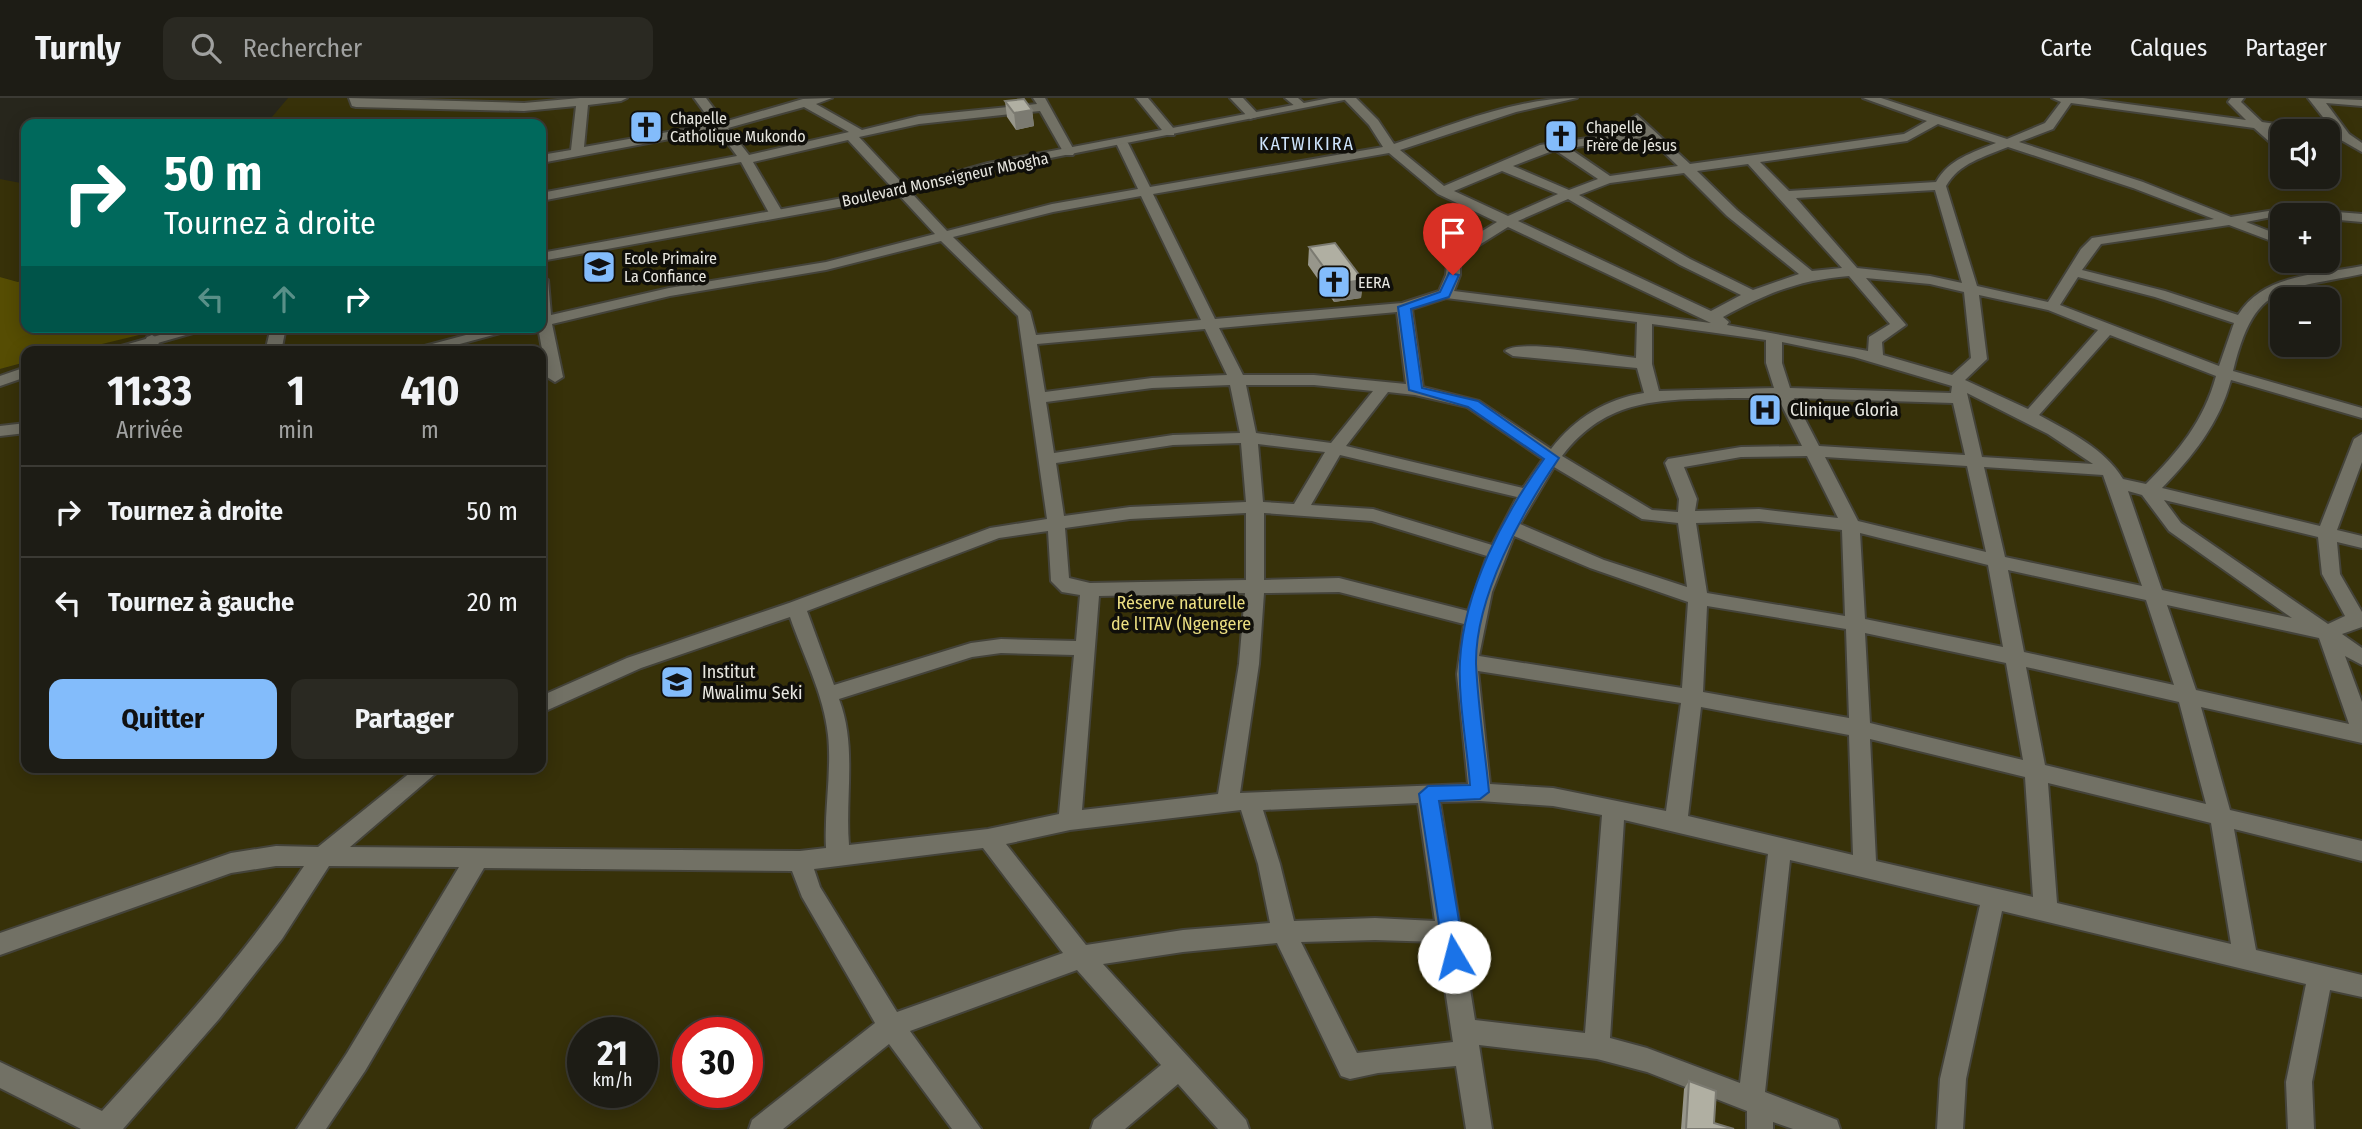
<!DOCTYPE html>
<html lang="fr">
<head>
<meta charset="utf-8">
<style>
  :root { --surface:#1d1c15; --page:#2a2922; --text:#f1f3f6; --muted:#a0a1a0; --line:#3b3a34; --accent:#83bcfb }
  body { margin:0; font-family:"Fira Sans Condensed",sans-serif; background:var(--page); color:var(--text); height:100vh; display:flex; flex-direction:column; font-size:26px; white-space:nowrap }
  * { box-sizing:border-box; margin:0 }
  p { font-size:23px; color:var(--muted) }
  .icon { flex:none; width:38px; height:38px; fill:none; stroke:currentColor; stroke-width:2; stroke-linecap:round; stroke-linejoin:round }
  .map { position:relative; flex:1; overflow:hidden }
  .drawer { position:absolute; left:21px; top:248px; width:525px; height:427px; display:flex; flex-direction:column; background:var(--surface); border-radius:14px; box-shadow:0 4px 18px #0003,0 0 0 2px var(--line) }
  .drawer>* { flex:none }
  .guide { position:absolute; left:21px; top:21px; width:525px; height:214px; border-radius:14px; box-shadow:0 4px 18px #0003,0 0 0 2px var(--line); background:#00695c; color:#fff; overflow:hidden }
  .tools { position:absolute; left:2270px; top:21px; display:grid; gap:14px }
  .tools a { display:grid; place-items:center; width:70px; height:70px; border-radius:14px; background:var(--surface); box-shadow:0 4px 18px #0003,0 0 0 2px var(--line); font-size:35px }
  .speed { position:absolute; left:567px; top:919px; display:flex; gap:14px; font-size:35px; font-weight:700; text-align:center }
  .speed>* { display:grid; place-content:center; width:91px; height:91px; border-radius:50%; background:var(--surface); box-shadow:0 4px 18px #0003,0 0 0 2px var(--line); line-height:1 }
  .speed small { font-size:18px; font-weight:400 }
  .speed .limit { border:10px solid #d22; background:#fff; color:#111 }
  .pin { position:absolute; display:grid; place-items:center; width:60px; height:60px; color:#fff; margin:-72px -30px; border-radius:50% 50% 50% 0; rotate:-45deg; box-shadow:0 0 7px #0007 }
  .pin .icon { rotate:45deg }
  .me { position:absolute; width:77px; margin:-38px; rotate:352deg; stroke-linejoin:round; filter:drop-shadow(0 0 5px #0008) }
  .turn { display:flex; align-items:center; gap:24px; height:147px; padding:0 28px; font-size:32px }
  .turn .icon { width:91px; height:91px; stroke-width:2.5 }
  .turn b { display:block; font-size:49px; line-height:60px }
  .lanes { display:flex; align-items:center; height:66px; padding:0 28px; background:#0003; justify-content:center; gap:35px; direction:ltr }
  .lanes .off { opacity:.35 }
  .eta { display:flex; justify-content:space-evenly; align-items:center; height:119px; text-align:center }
  .eta b { font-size:42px; font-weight:700; line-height:49px }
  .button { display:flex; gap:14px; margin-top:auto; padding:14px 28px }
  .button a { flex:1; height:80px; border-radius:14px; background:var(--accent); color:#111; font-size:28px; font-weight:700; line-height:80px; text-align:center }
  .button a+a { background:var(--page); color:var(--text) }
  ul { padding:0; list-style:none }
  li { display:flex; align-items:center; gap:21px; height:91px; padding:0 28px; border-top:2px solid var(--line) }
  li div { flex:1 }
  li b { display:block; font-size:26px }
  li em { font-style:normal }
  header { display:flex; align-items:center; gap:42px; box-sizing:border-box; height:98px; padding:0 35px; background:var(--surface); border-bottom:2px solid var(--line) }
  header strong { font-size:33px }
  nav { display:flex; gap:38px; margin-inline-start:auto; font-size:24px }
  .search { width:490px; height:63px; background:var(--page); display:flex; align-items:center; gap:18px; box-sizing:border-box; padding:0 24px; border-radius:14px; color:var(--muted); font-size:26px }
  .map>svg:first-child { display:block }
  .green { fill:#373109; fill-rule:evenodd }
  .forest { fill:#564d03 }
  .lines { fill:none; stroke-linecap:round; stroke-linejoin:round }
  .minor-casing { stroke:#44433a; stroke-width:4 }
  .tertiary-casing { stroke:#44433a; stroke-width:4 }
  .minor { fill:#727165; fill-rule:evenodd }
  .tertiary { fill:#727165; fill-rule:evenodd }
  .wall { fill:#97968b }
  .shaded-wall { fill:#7b7a71 }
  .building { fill:#b0afa2; stroke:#7b7a71; stroke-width:2 }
  .route { fill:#1a73e8; stroke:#114b97; stroke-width:2 }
  .labels { text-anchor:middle; stroke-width:7; stroke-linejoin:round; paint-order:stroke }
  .far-poi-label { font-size:16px; fill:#e8e7e0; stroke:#100f0a; text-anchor:start }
  .far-street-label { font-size:16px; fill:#e8e7e0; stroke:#100f0a }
  .far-quarter-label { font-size:18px; letter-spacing:2px; fill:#cee4fc; stroke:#100f0a }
  .poi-label { font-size:18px; fill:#e8e7e0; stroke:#100f0a; text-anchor:start }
  .park-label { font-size:18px; fill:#ebde81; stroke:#100f0a }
</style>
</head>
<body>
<header>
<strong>Turnly</strong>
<div class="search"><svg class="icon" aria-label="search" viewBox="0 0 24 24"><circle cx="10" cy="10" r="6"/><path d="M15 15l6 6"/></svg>Rechercher</div>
<nav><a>Carte</a><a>Calques</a><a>Partager</a></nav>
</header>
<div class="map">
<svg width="2362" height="1031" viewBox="0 0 2362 1031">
  <rect width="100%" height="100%" fill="#27261c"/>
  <path class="green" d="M 288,0 L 2362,0 L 2362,1031 L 0,1031 L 0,271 L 26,264 L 26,670 L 541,670 L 541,254 L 69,254 L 168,229 L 541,229 L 541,26 L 266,26 ZM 2282,33 L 2328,33 L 2328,79 L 2282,79 ZM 2282,117 L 2328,117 L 2328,163 L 2282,163 ZM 2282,201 L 2328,201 L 2328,247 L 2282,247 ZM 583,934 L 642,934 L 642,994 L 583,994 ZM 688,934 L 747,934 L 747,994 L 688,994 Z
    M 0,81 L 26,86 L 26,179 L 18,184 L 0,179 Z"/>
  <path class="forest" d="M 0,179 L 18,184 L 26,179 L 26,229 L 168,230 L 69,254 L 26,254 L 26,264 L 0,271 Z"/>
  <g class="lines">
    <defs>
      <path id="minor" d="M 349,0 L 524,5 L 580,0 L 627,0 L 621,3 L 588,7 L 584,49 L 713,26 L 694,0 L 706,0 L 724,24 L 803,1 L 832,0 L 816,6 L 862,32 L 919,18 L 1037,6 L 1033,0 L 1045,0 L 1075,54 L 1073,57 L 1065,57 L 1040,13 L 919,26 L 859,39 L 947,133 L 1052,106 L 1138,91 L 1116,45 L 1122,41 L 1128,45 L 1150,89 L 1383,49 L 1369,27 L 1343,0 L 1356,0 L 1378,22 L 1394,46 C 1453,27 1514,0 1577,0 L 1516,14 L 1400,52 L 1444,88 L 1540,47 L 1642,32 L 1631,21 L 1637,17 L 1690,66 L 1904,36 L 1927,23 L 1863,0 L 1881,0 L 2007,41 L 2045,25 L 2061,4 L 2052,0 L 2083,0 L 2246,22 L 2228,4 L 2231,0 L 2244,0 L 2241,4 L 2262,24 L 2303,30 L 2305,33 L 2270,33 L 2282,44 L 2282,55 L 2254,30 L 2071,5 L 2053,31 L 2019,44 L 2143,84 L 2231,119 L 2287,110 L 2362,116 L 2362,124 L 2328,121 L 2328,117 L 2282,117 L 2246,124 L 2282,138 L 2282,147 L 2229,127 L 2101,146 L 2082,172 L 2165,193 L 2238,217 C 2264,175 2319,177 2362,168 L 2362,176 C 2282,193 2255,183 2233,273 L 2362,310 L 2362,320 L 2231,282 C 2219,326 2193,358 2162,390 L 2320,428 L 2354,341 L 2362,336 L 2362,364 L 2337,432 L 2362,438 L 2362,450 L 2337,444 L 2340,476 L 2362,514 L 2362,529 L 2342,536 L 2362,550 L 2362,567 L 2345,558 L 2362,604 L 2362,645 L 2201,609 L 2230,712 L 2362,743 L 2362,763 L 2234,731 L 2256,852 L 2362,877 L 2362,899 L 2330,892 L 2312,984 L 2314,1031 L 2288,1031 L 2286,984 L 2306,886 L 2002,813 L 1966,981 L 1963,1031 L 1937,1031 L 1940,981 L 1980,807 L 1790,762 L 1765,994 L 1837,1022 L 1840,1031 L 1793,1031 L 1773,1024 L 1773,1031 L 1747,1031 L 1747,1013 L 1647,974 L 1597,961 L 1479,947 L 1492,1031 L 1466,1031 L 1456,968 L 1378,975 L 1350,981 L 1341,978 L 1277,845 L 1183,854 L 1103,866 L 1246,1022 L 1249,1031 L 1218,1031 L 1178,986 L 1125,1031 L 1091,1031 L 1094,1022 L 1161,967 L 1077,872 L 910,933 L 981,1031 L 952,1031 L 889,946 L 783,1031 L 749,1031 L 752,1022 L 875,925 L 802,799 L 792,773 L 484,770 L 365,973 L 326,1031 L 297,1031 L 347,955 L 459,769 L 329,768 L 282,841 L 219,921 L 123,1031 L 81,1031 L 0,990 L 0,964 L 102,1013 C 174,934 245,857 304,768 L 276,768 L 231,775 L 0,857 L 0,835 L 231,755 L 276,748 L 318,749 L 416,670 L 442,670 L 350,749 L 800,753 L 826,750 C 824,713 832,673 828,637 C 824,597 803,557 790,519 L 641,570 L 541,615 L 541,598 L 627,560 L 789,505 L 990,430 L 1047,421 L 1018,218 L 941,143 L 826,172 L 670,198 L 552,226 L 563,279 L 555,284 L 547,279 L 538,229 L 541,229 L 541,178 L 548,182 L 551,217 L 669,190 L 826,164 L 935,136 L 848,42 L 753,64 L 783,115 L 776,119 L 769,115 L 741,64 L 541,103 L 541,95 L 737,58 L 718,32 L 541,65 L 541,57 L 571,52 L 576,8 L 524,13 L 356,9 L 352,8 ZM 804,9 L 849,34 L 749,57 L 728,30 ZM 1938,26 L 1996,45 C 1972,55 1949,61 1936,84 L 1789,93 L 1760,64 L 1907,43 ZM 1648,39 L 1678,68 L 1610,78 L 1569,50 ZM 2008,49 L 2133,90 L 2214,121 L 2092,140 L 2081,151 L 2048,204 L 1977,188 L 1946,88 C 1959,65 1984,59 2008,49 ZM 1555,52 L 1598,81 L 1569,92 L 1513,68 ZM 1389,55 L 1438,96 L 1497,124 L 1448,154 L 1446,177 L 1439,193 L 1402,205 L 1215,221 L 1153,96 ZM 1748,66 L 1842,170 L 1812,173 L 1737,112 L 1697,73 ZM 1502,73 L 1558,96 L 1508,118 L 1454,93 ZM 1684,75 L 1727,118 L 1799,176 L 1753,192 L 1690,161 L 1579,97 L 1610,85 ZM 1935,92 L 1962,185 L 1930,178 L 1857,170 L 1796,100 ZM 1141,98 L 1201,222 L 1036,237 L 1030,214 L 953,139 L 1053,114 ZM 1568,101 L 1680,167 L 1741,197 L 1711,213 L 1518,123 ZM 1508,129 L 1711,225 L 1454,193 L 1460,177 L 1460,159 ZM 1849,178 L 1890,226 L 1869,239 L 1868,253 L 1727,227 L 1729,224 L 1723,219 C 1767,195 1799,182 1849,178 ZM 2078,179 L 2155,199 L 2234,225 L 2219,268 L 2060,207 ZM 1866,180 L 1930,186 L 1964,194 L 1971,260 L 1952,277 L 1883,257 L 1882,244 L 1906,227 ZM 1979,197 L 2048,212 L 2098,232 L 2028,311 L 1965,282 L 1987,261 ZM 1446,200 L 1637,224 L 1636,260 C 1614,258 1519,240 1505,253 L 1513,258 L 1637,270 L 1644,295 C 1606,301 1575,320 1551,351 L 1479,303 L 1423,289 L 1412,211 ZM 1397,214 L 1406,286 L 1314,277 L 1243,277 L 1219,230 ZM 1652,226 L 1766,242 L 1766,265 L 1774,290 L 1659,293 L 1652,266 ZM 1205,231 L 1227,277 L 1152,280 L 1045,294 L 1037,246 ZM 2110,237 L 2216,278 C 2204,323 2178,354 2146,386 L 2123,381 C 2105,351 2070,334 2039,317 ZM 1782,244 L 1854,259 L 1952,288 L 1951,295 L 1790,290 L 1782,265 ZM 1230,287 L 1240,335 L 1173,337 L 1054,355 L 1046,304 L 1152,290 ZM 1246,287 L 1314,287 L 1373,293 L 1331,345 L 1256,335 ZM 1388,294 L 1415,297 L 1467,309 L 1543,361 L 1523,390 L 1346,348 ZM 1967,295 L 2048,336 L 2093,366 L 1982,359 ZM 1729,300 L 1778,300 L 1802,348 L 1741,349 L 1668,361 L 1665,365 L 1679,401 L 1678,414 L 1652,412 L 1562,358 C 1607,299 1661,302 1729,300 ZM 1794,300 L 1953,305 L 1965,357 L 1819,348 ZM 1241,345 L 1246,404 L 1130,409 L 1064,418 L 1056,365 L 1173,347 ZM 1258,346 L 1325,354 L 1294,406 L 1263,404 ZM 1340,357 L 1517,399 L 1492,447 L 1373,411 L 1311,407 ZM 1807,358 L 1838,420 L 1759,411 L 1695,413 L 1697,401 L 1684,369 L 1741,359 ZM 1825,359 L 1967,368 L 1986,454 L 1858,423 ZM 1554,369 L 1642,421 L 1678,425 L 1687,489 L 1604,462 L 1520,426 ZM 1984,369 L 2103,377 L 2142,488 L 2005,459 ZM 2128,393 L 2142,397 L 2169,433 L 2292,520 L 2162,492 ZM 2164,402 L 2318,439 L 2322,476 L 2345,518 L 2328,526 L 2181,425 ZM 1246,415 L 1246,482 L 1090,485 L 1069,480 L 1065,430 L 1130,421 ZM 1264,415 L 1372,423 L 1487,458 L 1468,513 L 1339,480 L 1264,482 ZM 1759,423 L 1842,432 L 1845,518 L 1707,495 L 1696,425 ZM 1048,433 L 1051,483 L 1062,494 L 1080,497 L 1076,543 L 1001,541 L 971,545 L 834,587 L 807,513 L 999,440 ZM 1860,435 L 1988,467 L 2003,549 L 1865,521 ZM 1514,438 L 1590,470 L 1688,504 L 1682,590 L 1479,558 L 1492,494 ZM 2008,472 L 2146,502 L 2174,587 L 2024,554 ZM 1339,494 L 1464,526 L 1457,576 L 1468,686 L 1240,695 L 1259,566 L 1264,495 ZM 1245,495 L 1239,566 L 1218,696 L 1082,712 L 1099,498 ZM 2167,507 L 2319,540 L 2349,626 L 2196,592 ZM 1707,508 L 1846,531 L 1849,620 L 1703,594 ZM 1865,535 L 2006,565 L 2023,662 L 1870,625 ZM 1001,555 L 1074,557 L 1059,716 L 988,731 L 849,747 C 845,699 857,648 839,601 L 972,559 ZM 2026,569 L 2179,604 L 2206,706 L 2045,667 ZM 1478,573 L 1681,605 L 1666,713 L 1553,690 L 1490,686 ZM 1701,609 L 1849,637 L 1853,757 L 1688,718 ZM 1870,641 L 2025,679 L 2033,799 L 1876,763 ZM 2048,685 L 2211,725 L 2231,846 L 2057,805 ZM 1480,703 L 1553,708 L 1602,717 L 1585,935 L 1475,922 L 1440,704 ZM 1418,705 L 1435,823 L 1375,820 L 1294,823 L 1280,766 L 1263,712 ZM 1241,712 L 1258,766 L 1270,825 L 1183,832 L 1086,847 L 1006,746 L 1070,732 ZM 1624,722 L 1768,756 L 1740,985 L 1647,950 L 1610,940 ZM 983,750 L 1063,855 L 897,914 L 820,789 L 814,771 ZM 1375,842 L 1438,844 L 1453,944 L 1357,955 L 1301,844 Z
        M 1136,0 L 1148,0 L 1174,31 L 1174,37 L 1166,37 Z
        M 1230,0 L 1243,0 L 1260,18 L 1250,21 Z
        M 1285,0 L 1298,0 L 1306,7 L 1296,9 Z
        M 2308,0 L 2362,2 L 2362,8 L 2326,5 L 2349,36 L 2362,45 L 2362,54 L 2341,42 Z
        M 271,229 L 286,229 L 281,254 L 265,254 Z
        M 496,229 L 523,229 L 430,254 L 402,254 Z
        M 152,237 L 160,242 L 155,254 L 139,254 L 147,239 Z
        M 26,325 L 26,335 L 0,338 L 0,328 Z"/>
      <path id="tertiary" d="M 1330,0 L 1354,0 L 990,72 L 905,97 L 541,163 L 541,155 L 903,89 L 988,65 Z
        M 188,229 L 214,229 L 126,254 L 100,254 Z
        M 26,269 L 26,279 L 0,288 L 0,278 Z"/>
    </defs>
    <use href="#minor" class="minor-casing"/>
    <use href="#tertiary" class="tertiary-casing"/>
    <use href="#minor" class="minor"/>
    <use href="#tertiary" class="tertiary"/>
  </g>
  <path class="wall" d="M 1005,3 L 1032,12 L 1034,28 L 1016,32 L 1007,19 Z
    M 1309,149 L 1363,182 L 1361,200 L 1334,204 L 1308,167 Z
    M 1689,983 L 1714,1025 L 1734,1031 L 1681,1031 L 1684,991 Z"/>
  <path class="shaded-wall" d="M 1032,12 L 1034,28 L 1016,32 L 1014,15 Z
    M 1363,182 L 1361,200 L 1334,204 L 1336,186 Z"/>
  <path class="building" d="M 1024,1 L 1032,12 L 1014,15 L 1005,3 Z
    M 1335,145 L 1363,182 L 1336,186 L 1309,149 Z
    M 1689,983 L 1716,993 L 1714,1025 L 1734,1031 L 1686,1031 Z"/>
  <path class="route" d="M 1449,175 L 1459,177 L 1449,199 L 1411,211 L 1422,290 L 1478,303 L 1559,360 C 1522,414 1475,499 1476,566 C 1478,609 1485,652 1489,694 L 1480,701 L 1439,703 L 1465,859 L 1462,865 L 1454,868 L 1447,865 L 1444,859 L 1419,696 L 1428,688 L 1470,687 C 1467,648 1458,602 1460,563 C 1464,492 1503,418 1544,361 L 1468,309 L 1409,292 L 1398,209 L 1440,194 Z"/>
  <defs>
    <symbol id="church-square" viewBox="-11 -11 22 22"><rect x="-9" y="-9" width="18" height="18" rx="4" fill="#83bcfb" stroke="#100f0a"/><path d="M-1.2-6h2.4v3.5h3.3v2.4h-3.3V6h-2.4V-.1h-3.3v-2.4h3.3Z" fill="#111"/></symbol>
    <symbol id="school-square" viewBox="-11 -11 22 22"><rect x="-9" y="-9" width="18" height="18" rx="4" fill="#83bcfb" stroke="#100f0a"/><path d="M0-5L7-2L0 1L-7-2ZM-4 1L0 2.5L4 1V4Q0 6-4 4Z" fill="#111"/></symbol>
    <symbol id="hospital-square" viewBox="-11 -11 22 22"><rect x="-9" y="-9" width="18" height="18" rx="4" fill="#83bcfb" stroke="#100f0a"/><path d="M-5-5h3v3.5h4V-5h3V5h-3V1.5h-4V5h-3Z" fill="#111"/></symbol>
  </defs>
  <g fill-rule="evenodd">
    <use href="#church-square" x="627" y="10" width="38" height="38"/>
    <use href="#church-square" x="1542" y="19" width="38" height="38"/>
    <use href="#school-square" x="580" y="150" width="38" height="38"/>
    <use href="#church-square" x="1315" y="165" width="38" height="38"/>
    <use href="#hospital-square" x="1746" y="293" width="38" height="38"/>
    <use href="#school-square" x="658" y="565" width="38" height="38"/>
  </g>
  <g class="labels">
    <g class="far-poi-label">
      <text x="670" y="26">Chapelle<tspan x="670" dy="18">Catholique Mukondo</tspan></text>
      <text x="1586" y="35">Chapelle<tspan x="1586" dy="18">Frère de Jésus</tspan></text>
      <text x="624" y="166">Ecole Primaire<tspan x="624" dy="18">La Confiance</tspan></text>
      <text x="1358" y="190">EERA</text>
    </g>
    <g class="far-street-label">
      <text transform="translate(945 81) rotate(-12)" y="6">Boulevard Monseigneur Mbogha</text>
    </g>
    <g class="far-quarter-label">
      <text x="1307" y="52">KATWIKIRA</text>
    </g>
    <g class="poi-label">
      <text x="1790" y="318">Clinique Gloria</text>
      <text x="702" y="580">Institut<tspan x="702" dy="21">Mwalimu Seki</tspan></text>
    </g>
    <g class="park-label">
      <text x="1181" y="511">Réserve naturelle<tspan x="1181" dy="21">de l'ITAV (Ngengere</tspan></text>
    </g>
  </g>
</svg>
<div class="tools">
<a><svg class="icon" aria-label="sound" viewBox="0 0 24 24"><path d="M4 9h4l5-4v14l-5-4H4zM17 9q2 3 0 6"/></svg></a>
<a>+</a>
<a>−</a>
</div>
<div class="speed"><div>21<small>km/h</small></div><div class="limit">30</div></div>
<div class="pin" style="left:1453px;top:177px;background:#d93025"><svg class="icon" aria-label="arrive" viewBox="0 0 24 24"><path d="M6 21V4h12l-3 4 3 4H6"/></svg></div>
<svg class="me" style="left:1454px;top:859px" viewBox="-20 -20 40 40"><circle r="19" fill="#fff"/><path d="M0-13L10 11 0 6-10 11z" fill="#1a73e8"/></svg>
<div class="guide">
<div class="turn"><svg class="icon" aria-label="right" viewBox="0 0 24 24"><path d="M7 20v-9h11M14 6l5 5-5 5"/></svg><div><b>50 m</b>Tournez à droite</div></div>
<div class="lanes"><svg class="icon off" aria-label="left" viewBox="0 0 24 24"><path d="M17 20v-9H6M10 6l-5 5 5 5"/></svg><svg class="icon off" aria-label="ahead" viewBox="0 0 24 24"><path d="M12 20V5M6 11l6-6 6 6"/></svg><svg class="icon" aria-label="right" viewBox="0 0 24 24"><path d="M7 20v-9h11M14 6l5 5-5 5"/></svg></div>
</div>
<section class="drawer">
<div class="eta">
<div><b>11:33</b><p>Arrivée</p></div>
<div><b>1</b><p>min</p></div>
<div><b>410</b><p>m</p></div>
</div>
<ul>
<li><svg class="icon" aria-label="right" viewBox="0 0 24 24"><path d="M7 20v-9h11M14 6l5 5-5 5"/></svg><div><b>Tournez à droite</b></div><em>50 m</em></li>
<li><svg class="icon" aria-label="left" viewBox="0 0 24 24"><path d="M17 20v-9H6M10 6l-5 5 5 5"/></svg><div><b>Tournez à gauche</b></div><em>20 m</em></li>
</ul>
<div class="button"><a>Quitter</a><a>Partager</a></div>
</section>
</div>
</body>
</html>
